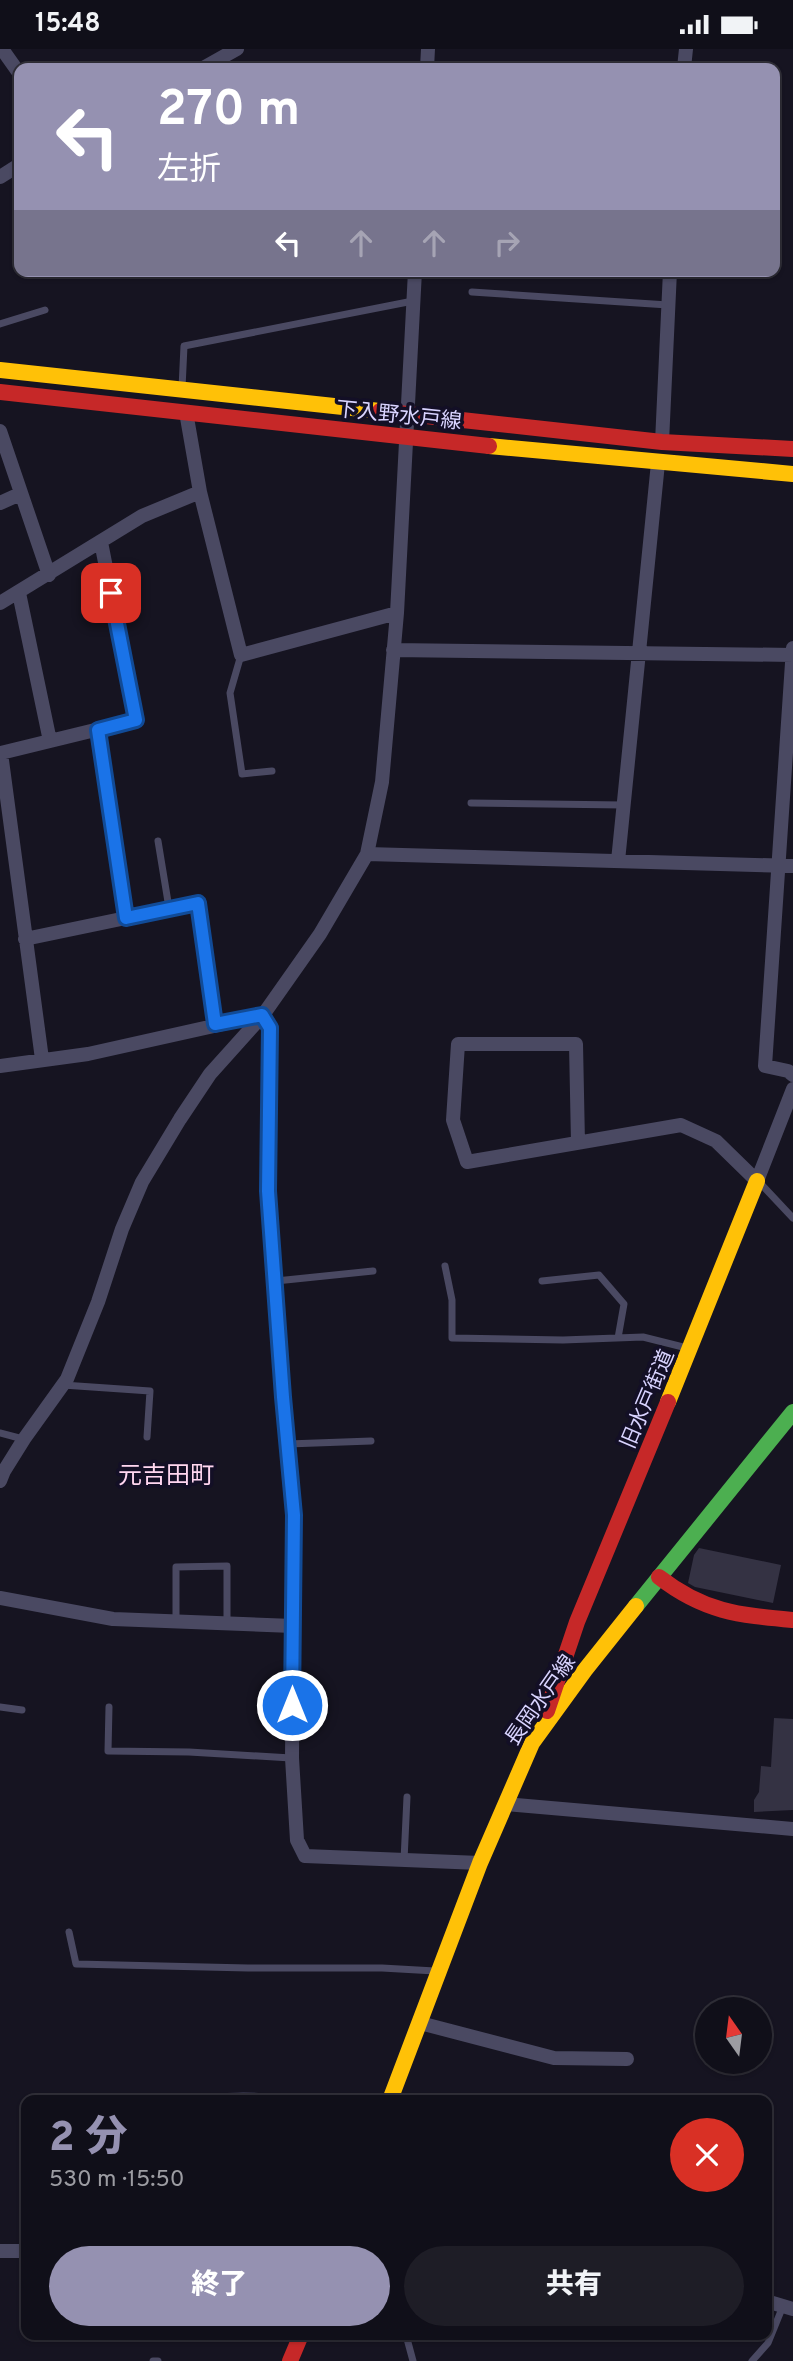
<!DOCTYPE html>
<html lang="ja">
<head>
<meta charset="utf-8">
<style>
  :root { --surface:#100f19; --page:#1e1d26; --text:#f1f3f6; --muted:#9c9ca2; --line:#302f38; --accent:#9591b1 }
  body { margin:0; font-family:Overpass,"Noto Sans JP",sans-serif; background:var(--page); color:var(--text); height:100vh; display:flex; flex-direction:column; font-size:26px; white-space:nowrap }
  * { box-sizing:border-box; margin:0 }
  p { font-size:23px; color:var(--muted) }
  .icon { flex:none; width:38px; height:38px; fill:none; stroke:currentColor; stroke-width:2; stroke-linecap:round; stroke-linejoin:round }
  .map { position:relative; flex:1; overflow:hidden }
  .drawer { position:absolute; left:21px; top:2046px; width:751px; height:245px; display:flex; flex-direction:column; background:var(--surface); border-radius:14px; box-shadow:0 2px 5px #0004,0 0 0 2px var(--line) }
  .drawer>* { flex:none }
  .hud { position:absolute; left:14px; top:14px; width:766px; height:214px; border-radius:14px; box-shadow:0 2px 5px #0004,0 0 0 2px var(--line); background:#9591b1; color:#fff; overflow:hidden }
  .needle { width:46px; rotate:346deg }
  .controls { position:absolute; left:695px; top:1948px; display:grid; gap:14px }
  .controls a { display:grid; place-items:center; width:77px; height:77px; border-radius:50%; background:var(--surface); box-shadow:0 2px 5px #0004,0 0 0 2px var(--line); font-size:35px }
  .pin { position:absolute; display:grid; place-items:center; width:60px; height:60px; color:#fff; margin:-30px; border-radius:14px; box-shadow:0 4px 10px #0006 }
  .me { position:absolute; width:77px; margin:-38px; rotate:0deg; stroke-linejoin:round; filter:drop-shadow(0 0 5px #0008) }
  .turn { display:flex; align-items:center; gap:24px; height:147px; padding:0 28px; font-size:32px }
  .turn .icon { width:91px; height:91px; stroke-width:2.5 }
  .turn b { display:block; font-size:49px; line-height:60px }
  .lanes { display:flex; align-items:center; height:66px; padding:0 28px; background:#0003; justify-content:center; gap:35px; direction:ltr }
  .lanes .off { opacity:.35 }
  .round { display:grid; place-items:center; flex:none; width:74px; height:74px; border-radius:37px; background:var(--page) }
  .summary { display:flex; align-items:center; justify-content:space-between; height:119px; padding:0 28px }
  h1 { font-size:42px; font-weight:800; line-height:52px; color:var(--accent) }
  .primary-button { display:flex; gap:14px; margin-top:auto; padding:14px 28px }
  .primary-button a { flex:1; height:80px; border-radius:42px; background:var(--accent); color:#fff; font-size:28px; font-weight:800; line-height:80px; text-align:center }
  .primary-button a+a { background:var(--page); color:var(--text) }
  .status { display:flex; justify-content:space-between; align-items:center; height:49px; padding:0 35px; background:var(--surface); direction:ltr }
  .status svg { height:19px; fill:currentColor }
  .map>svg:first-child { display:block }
  .building { fill:#343243 }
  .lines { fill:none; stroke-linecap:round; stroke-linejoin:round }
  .lane { stroke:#4a4962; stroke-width:7 }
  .street { stroke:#4a4962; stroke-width:14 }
  .fast { stroke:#4caf50; stroke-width:16 }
  .slow { stroke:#ffc107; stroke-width:16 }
  .jam { stroke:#c62828; stroke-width:16 }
  .route-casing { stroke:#114b97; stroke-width:18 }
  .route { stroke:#1a73e8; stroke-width:12 }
  .labels { text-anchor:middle; stroke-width:7; stroke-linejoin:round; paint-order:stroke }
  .street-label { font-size:21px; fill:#d9d4ff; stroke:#130f26 }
  .quarter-label { font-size:24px; fill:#ffd6f0; stroke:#130f26 }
</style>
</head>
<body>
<div class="status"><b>15:48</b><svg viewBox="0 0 49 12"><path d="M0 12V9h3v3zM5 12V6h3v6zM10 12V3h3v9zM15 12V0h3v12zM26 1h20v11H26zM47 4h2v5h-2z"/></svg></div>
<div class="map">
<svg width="793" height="2312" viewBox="0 0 793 2312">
  <rect width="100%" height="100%" fill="#161421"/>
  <path class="building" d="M 699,1499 L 781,1516 L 773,1554 L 695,1538 L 688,1534 L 694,1506 Z
    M 774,1669 L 793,1670 L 793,1761 L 754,1763 L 754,1751 L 759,1743 L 761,1717 L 771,1718 Z"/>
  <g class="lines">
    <path class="lane" d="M 472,243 L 668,256
      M 0,275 L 45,261
      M 182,339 L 184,297 L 413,252
      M 241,606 L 230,644 L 242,725 L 272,722
      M 471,754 L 623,756
      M 158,792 L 169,859
      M 760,1134 L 793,1169
      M 445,1217 L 452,1251 L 452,1289 L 563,1291 L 643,1288 L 687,1299
      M 276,1232 L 373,1222
      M 542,1232 L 599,1226 L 624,1255 L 618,1289
      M 63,1336 L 150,1342 L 147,1388
      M 0,1384 L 23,1390
      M 288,1395 L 371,1392
      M 176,1572 L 176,1518 L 227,1517 L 227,1574
      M 0,1658 L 22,1661
      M 109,1658 L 108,1702 L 189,1703 L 291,1709
      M 404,1811 L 407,1748
      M 69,1883 L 76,1915 L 248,1919 L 382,1919 L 435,1922
      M 176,2051 C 213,2048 253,2044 290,2051
      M 406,2286 L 413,2312
      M 153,2312 L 158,2312
      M 752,2312 L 768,2294 L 783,2257"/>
    <path class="street" d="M 2,0 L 19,24
      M 203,19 L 237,0
      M 427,19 L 428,0
      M 684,19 L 686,0
      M 0,128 L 19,116
      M 186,363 L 200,443 L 241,606 L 397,564
      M 0,382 L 49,526
      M 662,393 L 670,222
      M 0,454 L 20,445
      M 19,544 L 50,692
      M 0,554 L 142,467 L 200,443
      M 793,599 L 765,1017 L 788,1022 L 793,1026
      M 393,601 L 793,606
      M 98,681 L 126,869
      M 367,805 L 793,817
      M 618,812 L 658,414
      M 25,890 L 198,854 L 215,975
      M 42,1010 L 1,704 L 136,671 L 101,493
      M 0,1017 L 88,1005 L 263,966 L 269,979 L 268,1142 L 283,1347 L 294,1466 L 292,1709 L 297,1791 L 305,1807 L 480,1814
      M 578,1094 L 576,995 L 458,995 L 453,1071 L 467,1113 L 681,1076 L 716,1092 L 757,1132 L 793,1040
      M 0,1432 L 4,1422 L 24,1390 L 67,1330 L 98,1253 L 122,1180 L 142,1133 L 180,1070 L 210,1025 L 263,966 L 320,885 L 367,805 L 382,733 L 397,564 L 415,222
      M 0,1549 L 113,1570 L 293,1577
      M 505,1755 L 793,1780
      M 420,1974 L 554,2009 L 627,2010
      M 0,2202 L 26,2202
      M 766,2252 L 793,2260"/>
    <path class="fast" d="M 636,1557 L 793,1363"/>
    <path class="slow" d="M 0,321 L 380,362
      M 489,397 L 793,425
      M 668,1353 L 757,1132
      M 390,2051 L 480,1814 L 532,1694 L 585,1621 L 636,1557"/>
    <path class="jam" d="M 0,343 L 489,397
      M 380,362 L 662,393 L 793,400
      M 659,1528 C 704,1563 738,1566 793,1571
      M 547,1662 L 577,1573 L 668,1353
      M 290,2312 L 301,2286"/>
  </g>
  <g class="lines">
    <defs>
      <path id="route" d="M 111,544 L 136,671 L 98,681 L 126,869 L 198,854 L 215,975 L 262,966 L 270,979 L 268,1142 L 283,1348 L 294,1466 L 292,1656"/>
    </defs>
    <use href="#route" class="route-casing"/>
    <use href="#route" class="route"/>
  </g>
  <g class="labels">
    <g class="street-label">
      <text transform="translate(399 366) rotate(6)" y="7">下入野水戸線</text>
      <text transform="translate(647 1350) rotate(-67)" y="7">旧水戸街道</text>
      <text transform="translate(540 1651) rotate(-55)" y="7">長岡水戸線</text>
    </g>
    <g class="quarter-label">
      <text x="166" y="1434">元吉田町</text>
    </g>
  </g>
</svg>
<div class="controls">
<a><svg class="needle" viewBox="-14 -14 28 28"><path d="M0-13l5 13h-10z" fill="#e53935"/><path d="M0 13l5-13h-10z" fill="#9c9ca2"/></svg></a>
</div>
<div class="pin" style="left:111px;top:544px;background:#d93025"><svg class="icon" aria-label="arrive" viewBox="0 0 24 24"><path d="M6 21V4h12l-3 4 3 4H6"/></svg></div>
<svg class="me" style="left:292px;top:1656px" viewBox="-20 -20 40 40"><circle r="17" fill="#1a73e8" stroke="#fff" stroke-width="3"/><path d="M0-11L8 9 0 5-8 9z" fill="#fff"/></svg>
<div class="hud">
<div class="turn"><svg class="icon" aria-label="left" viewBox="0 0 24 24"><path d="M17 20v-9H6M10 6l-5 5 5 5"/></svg><div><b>270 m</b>左折</div></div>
<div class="lanes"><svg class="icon" aria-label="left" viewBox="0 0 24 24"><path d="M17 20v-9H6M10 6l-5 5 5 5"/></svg><svg class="icon off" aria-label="ahead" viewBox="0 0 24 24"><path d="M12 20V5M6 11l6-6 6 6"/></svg><svg class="icon off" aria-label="ahead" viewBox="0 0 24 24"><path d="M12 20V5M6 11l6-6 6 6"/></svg><svg class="icon off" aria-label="right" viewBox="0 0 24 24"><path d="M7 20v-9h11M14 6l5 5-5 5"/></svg></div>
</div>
<section class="drawer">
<div class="summary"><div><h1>2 分</h1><p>530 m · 15:50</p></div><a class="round" style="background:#d93025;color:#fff"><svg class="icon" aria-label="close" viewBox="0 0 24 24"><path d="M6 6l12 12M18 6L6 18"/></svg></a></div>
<div class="primary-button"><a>終了</a><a>共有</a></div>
</section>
</div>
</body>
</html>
